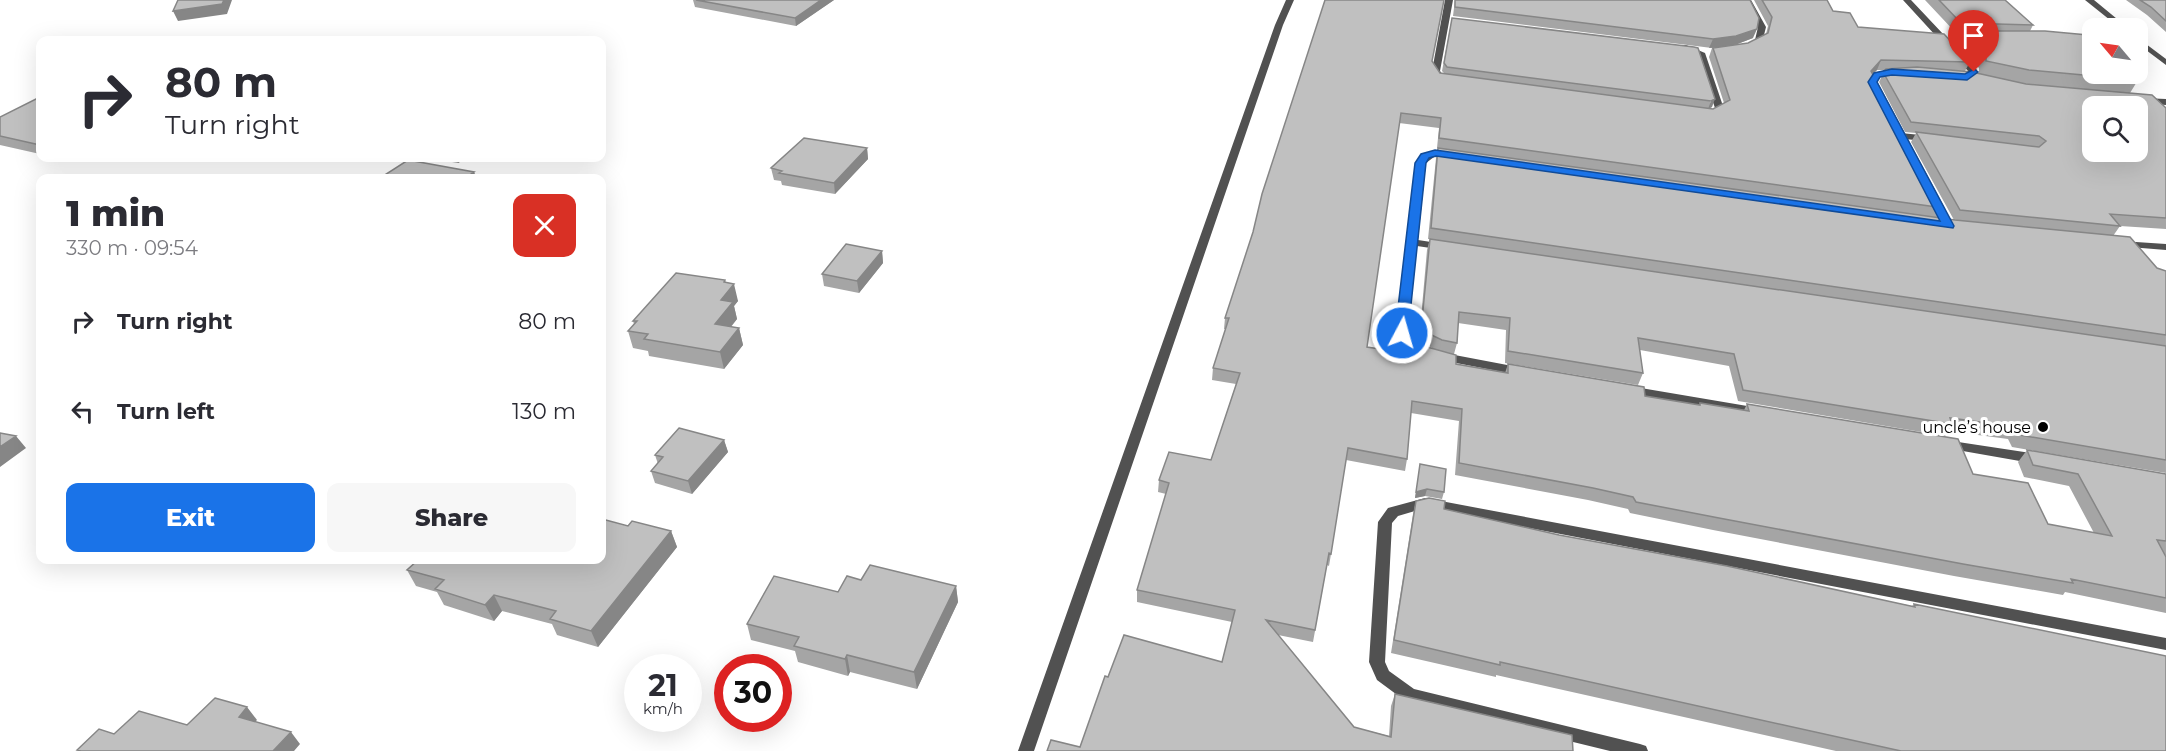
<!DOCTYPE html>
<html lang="en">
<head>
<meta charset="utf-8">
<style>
  :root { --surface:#fff; --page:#f7f7f7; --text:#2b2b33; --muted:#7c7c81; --accent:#1a73e8 }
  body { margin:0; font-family:Montserrat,sans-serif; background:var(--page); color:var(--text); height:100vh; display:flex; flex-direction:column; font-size:22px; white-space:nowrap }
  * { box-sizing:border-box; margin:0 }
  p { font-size:20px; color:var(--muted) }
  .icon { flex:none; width:33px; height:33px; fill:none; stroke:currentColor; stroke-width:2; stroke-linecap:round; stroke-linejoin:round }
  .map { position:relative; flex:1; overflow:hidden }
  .side { position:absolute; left:36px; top:174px; width:570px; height:390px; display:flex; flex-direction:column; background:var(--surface); border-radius:12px; box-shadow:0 6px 24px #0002 }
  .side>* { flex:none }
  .top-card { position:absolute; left:36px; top:36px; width:570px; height:126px; border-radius:12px; box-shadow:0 6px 24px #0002; background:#fff; color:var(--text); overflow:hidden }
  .needle { width:39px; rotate:299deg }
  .tools { position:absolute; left:2082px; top:18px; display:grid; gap:12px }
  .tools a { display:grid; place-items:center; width:66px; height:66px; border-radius:12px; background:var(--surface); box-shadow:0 6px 24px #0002; font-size:30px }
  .speed { position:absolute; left:624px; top:654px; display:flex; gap:12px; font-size:30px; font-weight:700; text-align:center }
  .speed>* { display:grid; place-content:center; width:78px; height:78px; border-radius:50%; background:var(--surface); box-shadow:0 6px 24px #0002; line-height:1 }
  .speed small { font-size:15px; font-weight:400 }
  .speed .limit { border:9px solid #d22; background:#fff; color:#111 }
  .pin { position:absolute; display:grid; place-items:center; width:51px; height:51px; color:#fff; margin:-62px -26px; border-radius:50% 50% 50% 0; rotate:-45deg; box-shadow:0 0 6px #0007 }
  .pin .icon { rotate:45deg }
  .me { position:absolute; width:66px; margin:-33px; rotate:6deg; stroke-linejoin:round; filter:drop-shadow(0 0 4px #0008) }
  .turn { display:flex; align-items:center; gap:21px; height:126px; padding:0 30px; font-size:27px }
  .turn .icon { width:78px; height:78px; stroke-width:2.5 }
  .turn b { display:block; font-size:42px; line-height:51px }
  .round { display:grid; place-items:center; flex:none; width:63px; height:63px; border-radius:12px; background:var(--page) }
  .overview { display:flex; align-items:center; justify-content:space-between; height:102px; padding:0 30px }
  h1 { font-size:36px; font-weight:800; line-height:45px }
  .button { display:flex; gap:12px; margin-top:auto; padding:12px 30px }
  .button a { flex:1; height:69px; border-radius:12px; background:var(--accent); color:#fff; font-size:24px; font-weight:800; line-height:69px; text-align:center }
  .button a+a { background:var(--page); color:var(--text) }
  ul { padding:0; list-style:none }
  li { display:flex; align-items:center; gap:18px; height:90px; padding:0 30px }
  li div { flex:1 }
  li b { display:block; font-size:22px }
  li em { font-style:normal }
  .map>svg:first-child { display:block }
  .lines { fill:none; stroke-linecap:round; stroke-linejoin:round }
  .street { fill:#515151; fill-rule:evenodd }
  .wall { fill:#a5a5a5; fill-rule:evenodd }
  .shaded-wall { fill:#868686 }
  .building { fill:#c0c0c0; stroke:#868686; stroke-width:1.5; fill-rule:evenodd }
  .route { fill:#1a73e8; stroke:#114b97; stroke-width:1.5 }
  .poi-dot { fill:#000; stroke:#fff; stroke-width:2 }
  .labels { text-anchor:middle; stroke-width:6; stroke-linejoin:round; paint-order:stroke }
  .poi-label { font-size:16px; fill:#000; stroke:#fff; text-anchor:end }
</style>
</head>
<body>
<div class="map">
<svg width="2166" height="751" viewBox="0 0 2166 751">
  <rect width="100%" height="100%" fill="#fff"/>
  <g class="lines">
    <path class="street" d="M 1286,0 L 1294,0 L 1283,25 L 1034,751 L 1018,751 L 1275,25 Z
      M 1445,0 L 1453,0 L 1440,71 L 1446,79 L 1442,82 L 1439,81 L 1432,71 Z
      M 1743,0 L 1751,0 L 1766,27 L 1762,43 L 1750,49 L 1746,47 L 1755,40 L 1758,27 Z
      M 1903,0 L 1911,0 L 1977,70 L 1977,74 L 1967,80 L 1956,79 L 1956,75 L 1965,74 L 1969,72 Z
      M 2085,0 L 2094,0 L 2128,28 L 2120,28 Z
      M 2138,38 L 2166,59 L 2166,65 L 2138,44 Z
      M 1680,45 L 1686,45 L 1705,53 L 1724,109 L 1723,111 L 1709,117 L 1705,114 L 1715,108 L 1697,54 L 1680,49 Z
      M 1897,70 L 1901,72 L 1900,74 L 1880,77 L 1876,82 L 1882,92 L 1875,94 L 1868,82 L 1874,73 Z
      M 2143,98 L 2166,99 L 2166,105 L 2140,103 L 2139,101 Z
      M 1901,133 L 1930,136 L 1935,139 L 1930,142 L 1898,138 L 1898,134 Z
      M 1439,151 L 1455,154 L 1457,156 L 1452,159 L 1434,157 L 1426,163 L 1418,240 L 1444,244 L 1449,247 L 1444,250 L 1417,246 L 1408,333 L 1412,342 L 1423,349 L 1523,368 L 1527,369 L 1529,372 L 1527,375 L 1523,376 L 1415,355 L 1403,347 L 1396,333 L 1416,163 L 1424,155 Z
      M 2121,241 L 2166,244 L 2166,250 L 2117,246 L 2116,244 Z
      M 1629,386 L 1759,408 L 1765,412 L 1759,416 L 1625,393 L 1623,390 L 1625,387 Z
      M 1945,440 L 2037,454 L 2042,456 L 2044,459 L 2042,462 L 2037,464 L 1940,447 L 1939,444 L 1940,441 Z
      M 1425,498 L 2166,638 L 2166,650 L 1425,508 L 1398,516 L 1392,523 L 1385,662 L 1389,671 L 1414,689 L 1640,744 L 1646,746 L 1648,751 L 1610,751 L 1410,702 L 1404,700 L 1377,680 L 1369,662 L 1378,522 L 1388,508 Z"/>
  </g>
  <path class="wall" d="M 693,0 L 834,0 L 796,26 L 695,7 Z
    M 1455,0 L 1750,0 L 1753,38 L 1735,45 L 1748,43 L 1766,34 L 1768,26 L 1754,0 L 1827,0 L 1833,11 L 1858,27 L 1970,62 L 1965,71 L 1958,71 L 1979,74 L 1979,68 L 1955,44 L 1961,33 L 1956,33 L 1925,0 L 2005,0 L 2033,25 L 2030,31 L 2138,80 L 2130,93 L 2166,108 L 2166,229 L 2120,226 L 2113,236 L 2157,268 L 2166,271 L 2166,473 L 2012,447 L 2008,439 L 1948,431 L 1945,436 L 1738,401 L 1729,366 L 1640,350 L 1643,373 L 1638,385 L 1505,363 L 1506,330 L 1458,323 L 1457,343 L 1454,354 L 1450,354 L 1456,364 L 1505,373 L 1508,364 L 1645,396 L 1699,405 L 1700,403 L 1744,410 L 1747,404 L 1973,474 L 2048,524 L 2094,533 L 2069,486 L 2024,477 L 2018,462 L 2027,450 L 2166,474 L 2166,555 L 2165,555 L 2166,557 L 2166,613 L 2065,592 L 2063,595 L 1954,576 L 1713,530 L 1630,513 L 1628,509 L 1588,500 L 1455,475 L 1459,421 L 1411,413 L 1407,459 L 1405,471 L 1346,460 L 1331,554 L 1329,566 L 1327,565 L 1313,642 L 1278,635 L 1354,727 L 1389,736 L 1391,706 L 1395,694 L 1572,735 L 1080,747 L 1108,677 L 1222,662 L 1232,622 L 1137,602 L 1137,590 L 1166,494 L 1158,492 L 1159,480 L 1211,460 L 1236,384 L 1212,380 L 1213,368 L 1226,329 L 1224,329 L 1225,318 L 1432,61 L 1440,73 L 1445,74 L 1442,71 L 1452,18 L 1694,47 L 1712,107 L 1708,109 L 1713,109 L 1724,103 L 1709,57 L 1712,48 L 1453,16 ZM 1877,70 L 1885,70 L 1879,82 L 1905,132 L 1916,133 L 1911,142 L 1954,220 L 1939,218 L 1944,208 L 1872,74 ZM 1399,123 L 1439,128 L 1437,148 L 1438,148 L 1436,158 L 1428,239 L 1430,239 L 1427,250 L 1419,341 L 1434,349 L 1420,345 L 1418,355 L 1367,347 Z
    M 2126,0 L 2166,0 L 2166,32 L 2147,15 Z
    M 40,97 L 40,154 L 0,145 L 0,117 Z
    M 867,148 L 868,159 L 835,194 L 782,185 L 781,181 L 774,180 L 771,168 Z
    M 428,158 L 467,158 L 458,163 Z
    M 882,251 L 883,263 L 859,293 L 824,286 L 822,274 Z
    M 725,282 L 738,301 L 734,306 L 737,319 L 731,327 L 739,328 L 743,345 L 724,369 L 649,356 L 648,351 L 633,348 L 628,331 L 634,324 L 633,321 Z
    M 724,440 L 728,452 L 692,494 L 655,483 L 651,471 L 658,464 L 655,455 Z
    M 1420,464 L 1444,492 L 1442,499 L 1425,496 L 1415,498 Z
    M 1416,501 L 1444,509 L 1559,535 L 1912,606 L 1914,604 L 2166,751 L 1836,751 L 1496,675 L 1496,677 L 1391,653 L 1413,514 Z
    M 628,526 L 671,531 L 677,547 L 598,647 L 557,635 L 552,624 L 502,611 L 494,621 L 444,605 L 437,592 L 416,586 L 407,570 Z
    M 861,580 L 956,586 L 958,602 L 917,689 L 850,672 L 848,676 L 798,662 L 795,651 L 751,640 L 747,624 L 838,592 Z"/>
  <path class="shaded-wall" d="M 224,0 L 232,0 L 227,14 L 178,21 L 173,11 Z
    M 821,0 L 834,0 L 796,26 L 795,18 Z
    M 1757,29 L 1753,38 L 1732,46 L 1709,48 L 1713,39 Z
    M 1881,60 L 1877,70 L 1866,81 L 1871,71 Z
    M 1715,99 L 1712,107 L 1708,109 L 1711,101 Z
    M 867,148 L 868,159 L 835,194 L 834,183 Z
    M 456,158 L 467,158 L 458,163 Z
    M 474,172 L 477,178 L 465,178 Z
    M 882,251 L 883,263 L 859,293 L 857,281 Z
    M 725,280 L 728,292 L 734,284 L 738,301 L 734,306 L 737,319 L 719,341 L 715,324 L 721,300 L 724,282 Z
    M 739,328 L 743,345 L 724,369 L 720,352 Z
    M 16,436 L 26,448 L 0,467 L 0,447 Z
    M 724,440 L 728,452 L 692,494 L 688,481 Z
    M 1427,489 L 1425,496 L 1415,498 L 1416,492 Z
    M 671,531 L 677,547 L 598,647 L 591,631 Z
    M 956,586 L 958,602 L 917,689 L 914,672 Z
    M 494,595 L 502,611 L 494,621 L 485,605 Z
    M 847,655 L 850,672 L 848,676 L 845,659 Z
    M 247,707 L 257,720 L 248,729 L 239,717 Z
    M 291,732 L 300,744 L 294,751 L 273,751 Z"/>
  <path class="building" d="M 178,0 L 224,0 L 222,4 L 173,11 Z
    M 696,0 L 821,0 L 795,18 Z
    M 1325,0 L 1444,0 L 1432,61 L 1440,73 L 1713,109 L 1730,100 L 1713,48 L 1748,43 L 1768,33 L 1772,17 L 1762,0 L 1827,0 L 1833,11 L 1850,13 L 1858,27 L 1944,34 L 1970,62 L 1881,60 L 1871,71 L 1944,208 L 1439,138 L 1441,118 L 1401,113 L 1367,347 L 1419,355 L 1420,345 L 1456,355 L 1456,364 L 1508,373 L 1508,364 L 1644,387 L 1645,396 L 1700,405 L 1700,403 L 1749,411 L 1747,404 L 1958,439 L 1973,474 L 2028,483 L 2048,524 L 2112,536 L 2078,474 L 2033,465 L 2027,450 L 2166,474 L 2166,541 L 2157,540 L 2166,557 L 2166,598 L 2071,579 L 2073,583 L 1963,564 L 1719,518 L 1636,502 L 1633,497 L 1593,488 L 1459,463 L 1462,409 L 1412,401 L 1407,459 L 1348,448 L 1331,554 L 1329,553 L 1315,630 L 1266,620 L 1354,727 L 1391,737 L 1395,694 L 1572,735 L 1573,751 L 1047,751 L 1051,740 L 1080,747 L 1105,676 L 1108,677 L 1124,635 L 1222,662 L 1235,610 L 1137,590 L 1169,483 L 1159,480 L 1169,452 L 1211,460 L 1240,373 L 1213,368 L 1229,318 L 1225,318 L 1253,232 L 1262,194 Z
    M 1455,0 L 1750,0 L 1759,18 L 1757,29 L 1736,36 L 1713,39 L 1455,7 Z
    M 1939,0 L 2005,0 L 2033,25 L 1961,23 Z
    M 2140,0 L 2166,0 L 2166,21 L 2151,7 Z
    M 1452,18 L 1694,47 L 1698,48 L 1715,99 L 1711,101 L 1447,67 L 1444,63 Z
    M 1962,31 L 2045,31 L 2088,35 L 2092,39 L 2092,74 L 2131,74 L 2138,80 L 2029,70 L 1986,61 L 1986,55 Z
    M 1917,67 L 1972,72 L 2026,84 L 2152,95 L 2166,108 L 2166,218 L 2110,214 L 2120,226 L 1960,210 L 1916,132 L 2039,147 L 2046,141 L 2039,136 L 1911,122 L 1883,72 L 1886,69 ZM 2092,106 L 2138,106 L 2138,152 L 2092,152 Z
    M 40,97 L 40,145 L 0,136 L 0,117 Z
    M 804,138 L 867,148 L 834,183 L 779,173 L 782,171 L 771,168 Z
    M 1438,148 L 1955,220 L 2130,237 L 2157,268 L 2166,271 L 2166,335 L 1431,228 Z
    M 408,160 L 474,172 L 465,178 L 380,178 Z
    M 1430,239 L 2166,346 L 2166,460 L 2020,435 L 2016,427 L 1950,418 L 1952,424 L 1743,390 L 1734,354 L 1638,338 L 1643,373 L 1508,351 L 1510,318 L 1459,312 L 1457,343 L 1442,340 L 1421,330 Z
    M 846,244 L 882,251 L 857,281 L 822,274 Z
    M 676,273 L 725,280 L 724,282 L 734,284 L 721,300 L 733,302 L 715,324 L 739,328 L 720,352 L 644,339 L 648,334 L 628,331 L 637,321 L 633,321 Z
    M 679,428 L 724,440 L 688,481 L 651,471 L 663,457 L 655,455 Z
    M 0,433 L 16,436 L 0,447 Z
    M 1420,464 L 1446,469 L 1444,492 L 1427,489 L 1416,492 Z
    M 1429,498 L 1445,501 L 1444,509 L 1559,535 L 1727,566 L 1915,607 L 1914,604 L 2166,656 L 2166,751 L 1901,751 L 1500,662 L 1500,665 L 1394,640 L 1416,501 Z
    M 602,519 L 628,526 L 632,521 L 671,531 L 591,631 L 550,619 L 556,611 L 494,595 L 485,605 L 435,589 L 444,580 L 407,570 L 418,560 L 602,560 Z
    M 870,565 L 956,586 L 914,672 L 847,655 L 845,659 L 794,646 L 799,637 L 747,624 L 774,576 L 838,592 L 847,576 L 861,580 Z
    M 215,698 L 247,707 L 239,717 L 291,732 L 273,751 L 81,751 L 77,750 L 99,729 L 114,734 L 139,711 L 187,725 Z"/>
  <path class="route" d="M 1892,69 L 1965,74 L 1974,69 L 1978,72 L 1967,80 L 1892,75 L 1880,77 L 1877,82 L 1954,226 L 1953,228 L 1436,156 L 1429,158 L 1426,163 L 1408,333 L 1402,337 L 1395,333 L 1415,163 L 1421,154 L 1435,150 L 1940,221 L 1868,82 L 1874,73 Z"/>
  <circle class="poi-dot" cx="2043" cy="427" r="6"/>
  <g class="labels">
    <g class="poi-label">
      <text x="2031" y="433">uncle’s house</text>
    </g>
  </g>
</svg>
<div class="tools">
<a><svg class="needle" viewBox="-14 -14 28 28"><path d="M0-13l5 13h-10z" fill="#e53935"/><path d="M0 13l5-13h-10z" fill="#7c7c81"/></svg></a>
<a><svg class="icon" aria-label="search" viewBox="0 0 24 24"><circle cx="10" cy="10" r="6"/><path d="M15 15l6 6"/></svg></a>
</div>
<div class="speed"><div>21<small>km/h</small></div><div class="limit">30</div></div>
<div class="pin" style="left:1974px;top:72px;background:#d93025"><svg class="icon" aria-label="arrive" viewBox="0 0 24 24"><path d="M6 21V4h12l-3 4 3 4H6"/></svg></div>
<svg class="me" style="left:1402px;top:333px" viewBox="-20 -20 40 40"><circle r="17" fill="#1a73e8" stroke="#fff" stroke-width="3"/><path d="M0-11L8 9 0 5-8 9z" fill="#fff"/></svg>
<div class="top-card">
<div class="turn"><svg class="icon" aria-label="right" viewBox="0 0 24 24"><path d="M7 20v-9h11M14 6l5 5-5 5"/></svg><div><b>80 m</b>Turn right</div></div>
</div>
<section class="side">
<div class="overview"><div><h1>1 min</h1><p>330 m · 09:54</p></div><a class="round" style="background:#d93025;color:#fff"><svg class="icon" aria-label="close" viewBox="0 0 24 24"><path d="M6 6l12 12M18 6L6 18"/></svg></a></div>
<ul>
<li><svg class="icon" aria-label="right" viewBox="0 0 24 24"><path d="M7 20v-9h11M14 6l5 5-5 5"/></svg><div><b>Turn right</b></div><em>80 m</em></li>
<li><svg class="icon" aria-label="left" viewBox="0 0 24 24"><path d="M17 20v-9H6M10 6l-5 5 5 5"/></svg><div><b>Turn left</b></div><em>130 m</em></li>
</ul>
<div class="button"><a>Exit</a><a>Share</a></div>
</section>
</div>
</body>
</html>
